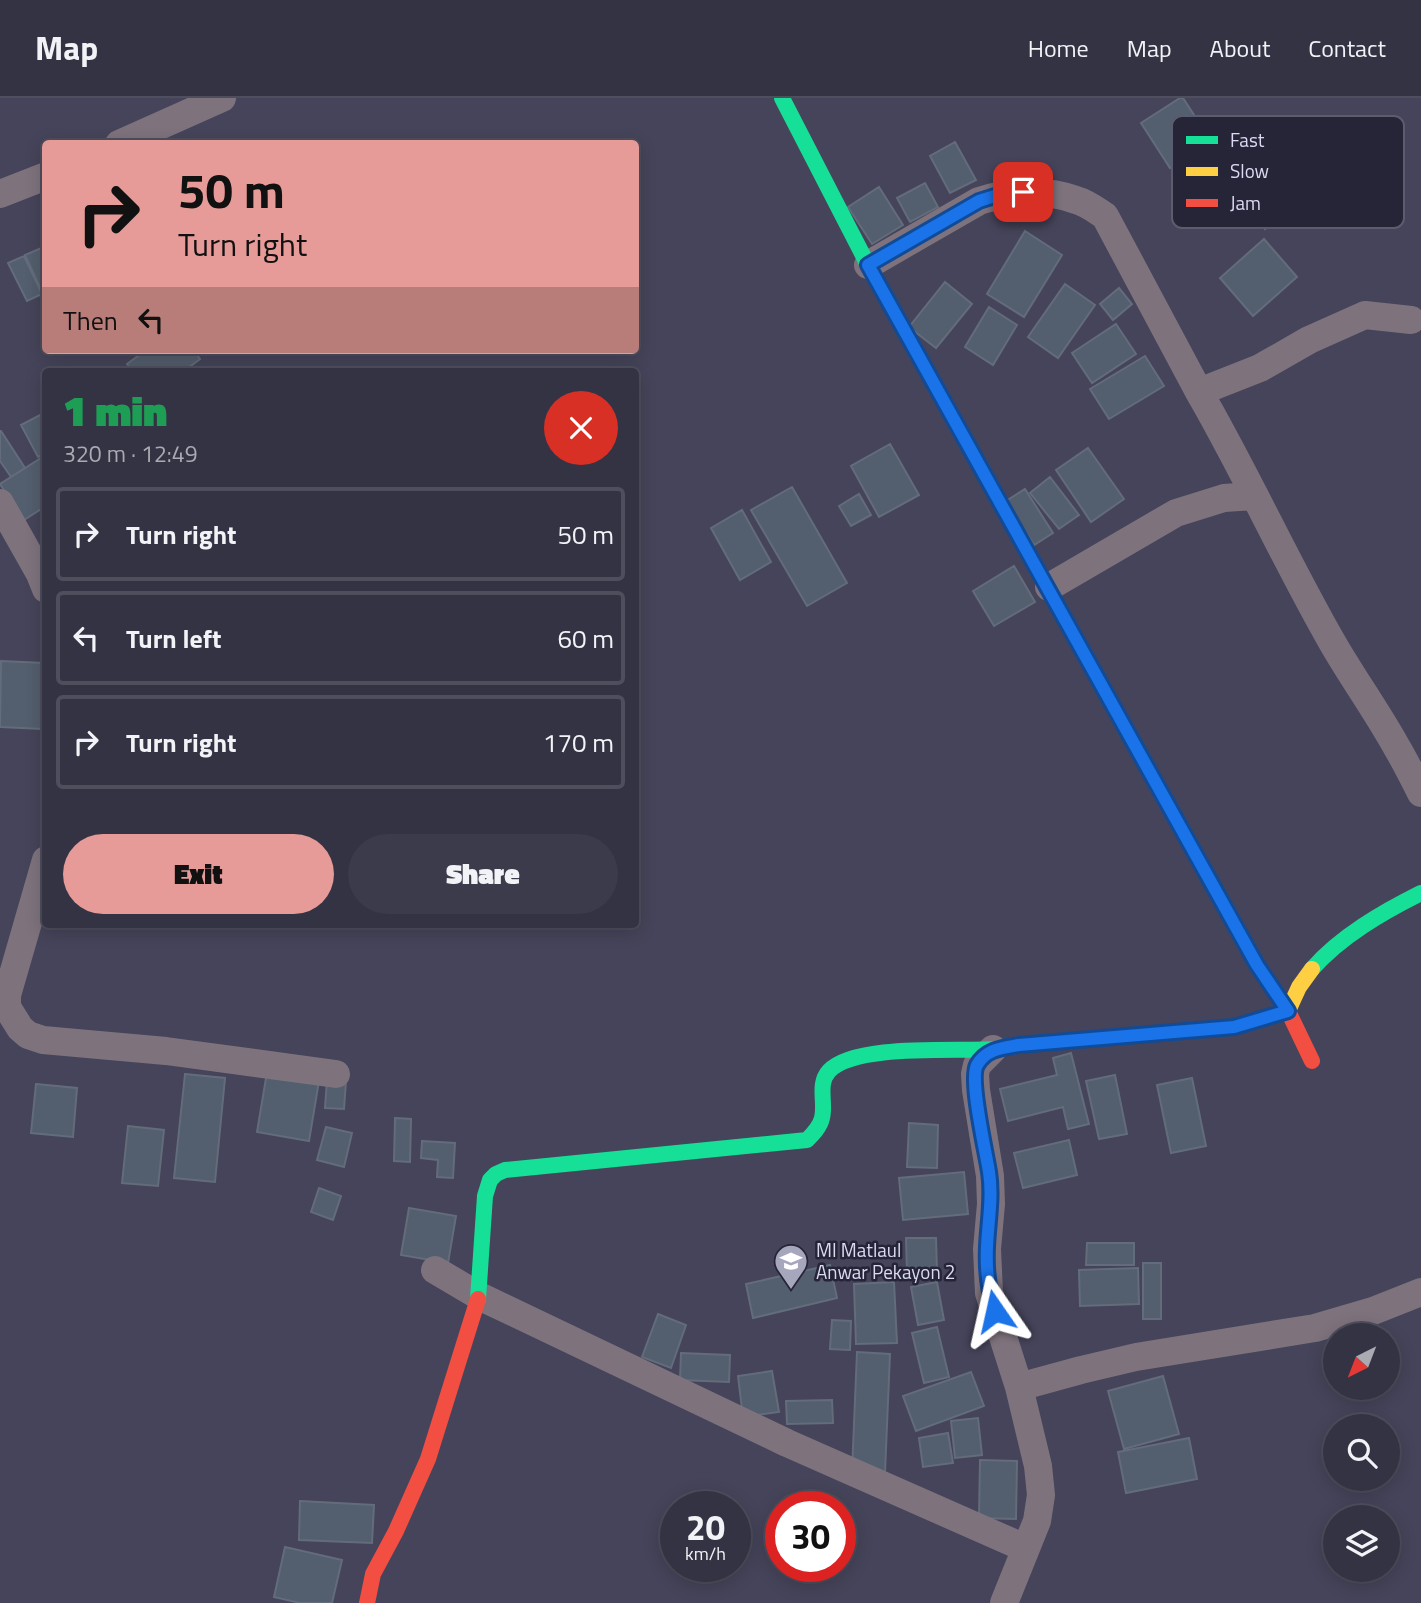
<!DOCTYPE html>
<html lang="en">
<head>
<meta charset="utf-8">
<style>
  :root { --surface:#343344; --page:#3c3b4b; --text:#f1f3f6; --muted:#a9aab2; --line:#4e4e5d; --accent:#e69b98 }
  body { margin:0; font-family:"Titillium Web",sans-serif; background:var(--page); color:var(--text); height:100vh; display:flex; flex-direction:column; font-size:26px; white-space:nowrap }
  * { box-sizing:border-box; margin:0 }
  p { font-size:23px; color:var(--muted) }
  .icon { flex:none; width:38px; height:38px; fill:none; stroke:currentColor; stroke-width:2; stroke-linecap:round; stroke-linejoin:round }
  .map { position:relative; flex:1; overflow:hidden }
  .details { position:absolute; left:42px; top:270px; width:597px; height:560px; display:flex; flex-direction:column; background:var(--surface); border-radius:7px; box-shadow:0 4px 18px #0003,0 0 0 2px var(--line) }
  .details>* { flex:none }
  .hud { position:absolute; left:42px; top:42px; width:597px; height:214px; border-radius:7px; box-shadow:0 4px 18px #0003,0 0 0 2px var(--line); background:#e69b98; color:#111; overflow:hidden }
  .needle { width:46px; rotate:222deg }
  .tools { position:absolute; left:1323px; top:1225px; display:grid; gap:14px }
  .tools a { display:grid; place-items:center; width:77px; height:77px; border-radius:50%; background:var(--surface); box-shadow:0 4px 18px #0003,0 0 0 2px var(--line); font-size:35px }
  .speed { position:absolute; left:660px; top:1393px; display:flex; gap:14px; font-size:35px; font-weight:700; text-align:center }
  .speed>* { display:grid; place-content:center; width:91px; height:91px; border-radius:50%; background:var(--surface); box-shadow:0 4px 18px #0003,0 0 0 2px var(--line); line-height:1 }
  .speed small { font-size:18px; font-weight:400 }
  .speed .limit { border:10px solid #d22; background:#fff; color:#111 }
  .pin { position:absolute; display:grid; place-items:center; width:60px; height:60px; color:#fff; margin:-30px; border-radius:14px; box-shadow:0 4px 10px #0006 }
  .me { position:absolute; width:77px; margin:-38px; rotate:349deg; stroke-linejoin:round; filter:drop-shadow(0 0 5px #0008) }
  .turn { display:flex; align-items:center; gap:24px; height:147px; padding:0 21px; font-size:32px }
  .turn .icon { width:91px; height:91px; stroke-width:2.5 }
  .turn b { display:block; font-size:49px; line-height:60px }
  .then { display:flex; align-items:center; height:66px; padding:0 21px; background:#0003; gap:14px; font-size:26px }
  .round { display:grid; place-items:center; flex:none; width:74px; height:74px; border-radius:37px; background:var(--page) }
  .head { display:flex; align-items:center; justify-content:space-between; height:119px; padding:0 21px }
  h1 { font-size:42px; font-weight:800; line-height:52px; color:#1e9e55 }
  .primary-button { display:flex; gap:14px; margin-top:auto; padding:14px 21px }
  .primary-button a { flex:1; height:80px; border-radius:42px; background:var(--accent); color:#111; font-size:28px; font-weight:800; line-height:80px; text-align:center }
  .primary-button a+a { background:var(--page); color:var(--text) }
  ul { padding:0; list-style:none }
  li { display:flex; align-items:center; gap:21px; height:94px; margin:0 14px 10px; padding:0 7px; border:4px solid var(--line); border-radius:7px }
  li div { flex:1 }
  li b { display:block; font-size:26px }
  li em { font-style:normal }
  header { display:flex; align-items:center; gap:42px; box-sizing:border-box; height:98px; padding:0 35px; background:var(--surface); border-bottom:2px solid var(--line) }
  header strong { font-size:33px }
  nav { display:flex; gap:38px; margin-inline-start:auto; font-size:24px }
  .map>svg:first-child { display:block }
  .building { fill:#535e6e; stroke:#636c7b; stroke-width:2 }
  .lines { fill:none; stroke-linecap:round; stroke-linejoin:round }
  .street { stroke:#7e737d; stroke-width:28 }
  .fast { stroke:#16e098; stroke-width:16 }
  .slow { stroke:#ffcf43; stroke-width:16 }
  .jam { stroke:#f24e42; stroke-width:16 }
  .route-casing { stroke:#114b97; stroke-width:18 }
  .route { stroke:#1a73e8; stroke-width:12 }
  .labels { text-anchor:middle; stroke-width:5; stroke-linejoin:round; paint-order:stroke }
  .poi-label { font-size:19px; fill:#dadbf3; stroke:#262537; text-anchor:start }
  .key { fill:#262537; stroke:#5c5c6f; stroke-width:2 }
  .key-label { font-size:19px; fill:#dadbf3 }
</style>
</head>
<body>
<header>
<strong>Map</strong>
<nav><a>Home</a><a>Map</a><a>About</a><a>Contact</a></nav>
</header>
<div class="map">
<svg width="1421" height="1505" viewBox="0 0 1421 1505">
  <rect width="100%" height="100%" fill="#45445a"/>
  <path class="building" d="M 1180,0 L 1183,0 L 1211,43 L 1170,70 L 1141,25 Z
    M 955,44 L 976,82 L 950,95 L 930,58 Z
    M 1294,76 L 1310,96 L 1265,131 L 1249,111 Z
    M 925,85 L 938,109 L 910,124 L 897,100 Z
    M 879,89 L 903,127 L 872,146 L 848,109 Z
    M 1025,133 L 1062,157 L 1024,219 L 987,196 Z
    M 1264,141 L 1297,179 L 1253,218 L 1220,180 Z
    M 46,148 L 46,198 L 44,198 L 25,157 Z
    M 24,158 L 42,196 L 27,203 L 8,165 Z
    M 945,184 L 972,206 L 936,250 L 909,229 Z
    M 1065,186 L 1095,207 L 1058,260 L 1028,239 Z
    M 1119,190 L 1132,206 L 1113,222 L 1100,206 Z
    M 989,209 L 1017,227 L 993,267 L 965,249 Z
    M 1116,226 L 1136,256 L 1092,285 L 1072,255 Z
    M 146,252 L 193,252 L 200,261 L 184,273 L 132,273 L 127,266 Z
    M 1145,258 L 1164,288 L 1109,321 L 1090,291 Z
    M 46,314 L 46,355 L 38,359 L 21,327 Z
    M 0,333 L 1,333 L 25,370 L 11,379 L 0,363 Z
    M 890,346 L 919,397 L 879,419 L 851,368 Z
    M 1088,350 L 1124,401 L 1091,424 L 1056,372 Z
    M 41,360 L 46,366 L 46,408 L 24,422 L 0,386 Z
    M 1050,379 L 1079,417 L 1059,431 L 1030,395 Z
    M 792,389 L 847,485 L 807,508 L 751,412 Z
    M 1025,391 L 1053,435 L 1034,447 L 1006,403 Z
    M 859,396 L 871,417 L 851,428 L 839,408 Z
    M 742,412 L 771,464 L 740,482 L 711,430 Z
    M 1014,468 L 1035,504 L 994,528 L 973,493 Z
    M 1,563 L 44,565 L 42,631 L 0,629 Z
    M 1071,955 L 1089,1026 L 1068,1031 L 1063,1009 L 1008,1023 L 1000,991 L 1057,977 L 1053,960 Z
    M 267,974 L 319,983 L 309,1043 L 257,1034 Z
    M 185,976 L 225,980 L 215,1084 L 174,1080 Z
    M 1115,977 L 1127,1036 L 1099,1041 L 1086,983 Z
    M 1192,980 L 1206,1048 L 1171,1055 L 1157,987 Z
    M 327,981 L 346,983 L 344,1011 L 325,1010 Z
    M 36,986 L 77,990 L 73,1039 L 31,1035 Z
    M 395,1020 L 411,1021 L 410,1064 L 394,1063 Z
    M 909,1025 L 938,1027 L 937,1070 L 907,1069 Z
    M 128,1028 L 164,1032 L 158,1088 L 122,1085 Z
    M 326,1029 L 352,1035 L 344,1069 L 317,1062 Z
    M 1069,1042 L 1077,1077 L 1023,1090 L 1014,1055 Z
    M 422,1043 L 455,1045 L 453,1080 L 437,1079 L 438,1062 L 421,1060 Z
    M 964,1074 L 968,1116 L 903,1122 L 899,1080 Z
    M 319,1090 L 341,1098 L 333,1122 L 311,1114 Z
    M 409,1110 L 456,1118 L 448,1165 L 401,1157 Z
    M 906,1140 L 936,1140 L 937,1173 L 907,1174 Z
    M 1087,1145 L 1134,1145 L 1134,1167 L 1086,1167 Z
    M 1143,1165 L 1161,1165 L 1161,1221 L 1143,1221 Z
    M 830,1167 L 837,1200 L 753,1220 L 746,1186 Z
    M 1138,1170 L 1139,1206 L 1080,1208 L 1079,1172 Z
    M 894,1184 L 897,1245 L 856,1246 L 854,1186 Z
    M 937,1184 L 944,1222 L 918,1227 L 911,1189 Z
    M 658,1216 L 686,1227 L 671,1270 L 642,1259 Z
    M 832,1222 L 851,1223 L 850,1252 L 830,1251 Z
    M 937,1229 L 949,1279 L 924,1285 L 912,1235 Z
    M 857,1254 L 890,1256 L 885,1375 L 852,1374 Z
    M 681,1255 L 730,1257 L 729,1284 L 680,1282 Z
    M 772,1273 L 779,1314 L 743,1319 L 738,1278 Z
    M 971,1274 L 984,1308 L 916,1333 L 903,1298 Z
    M 1163,1278 L 1179,1336 L 1124,1351 L 1108,1293 Z
    M 832,1302 L 833,1325 L 787,1326 L 786,1303 Z
    M 978,1320 L 982,1357 L 955,1360 L 951,1323 Z
    M 948,1335 L 953,1365 L 923,1369 L 919,1340 Z
    M 1189,1340 L 1197,1381 L 1126,1395 L 1118,1354 Z
    M 980,1362 L 1017,1363 L 1016,1421 L 979,1420 Z
    M 300,1403 L 374,1407 L 372,1445 L 299,1442 Z
    M 285,1449 L 342,1462 L 332,1505 L 300,1505 L 274,1499 Z"/>
  <g class="lines">
    <path class="street" d="M 119,46 L 222,0
      M 0,96 L 46,78
      M 868,167 L 979,103 C 1010,93 1046,91 1076,102 C 1087,105 1096,112 1105,118 L 1199,294 L 1260,270 L 1309,242 L 1365,217 L 1411,222
      M 1199,294 C 1246,375 1285,462 1332,544 C 1352,579 1376,612 1396,648 C 1405,663 1413,679 1421,695
      M 0,405 L 40,476 L 46,491
      M 1049,489 L 1176,415 L 1224,400 L 1254,398
      M 46,762 L 7,897 L 7,909 L 20,930 L 28,937 L 43,942 L 166,953 L 336,976
      M 993,951 L 977,967 L 975,976 L 976,992 L 990,1078 L 991,1106 L 987,1151 L 989,1195 L 1019,1289 L 1038,1368 L 1041,1397 L 1037,1423 L 1004,1505
      M 435,1172 L 479,1198 L 787,1345 L 1025,1450
      M 1019,1289 L 1081,1272 L 1136,1259 L 1315,1230 L 1373,1213 L 1421,1194"/>
    <path class="fast" d="M 782,0 L 868,167 L 1052,498
      M 1312,871 C 1341,838 1383,814 1421,795
      M 478,1201 L 485,1098 L 490,1082 L 496,1076 L 505,1072 L 807,1042 C 813,1036 820,1029 822,1020 C 826,1005 817,986 829,973 C 855,945 958,954 996,951 C 1005,950 1014,948 1022,947 C 1058,943 1094,941 1129,938"/>
    <path class="slow" d="M 1052,498 L 1154,682
      M 1129,938 L 1234,929 L 1288,913 L 1299,889 L 1312,871"/>
    <path class="jam" d="M 1154,682 L 1257,867 L 1288,913 L 1312,963
      M 367,1505 L 373,1476 L 396,1433 L 428,1361 L 478,1201"/>
  </g>
  <g class="lines">
    <defs>
      <path id="route" d="M 995,1213 C 988,1192 986,1170 987,1149 C 988,1124 993,1099 989,1074 C 986,1054 969,982 977,967 C 986,951 1002,950 1019,947 L 1234,929 L 1288,913 L 1257,867 L 868,167 L 979,103 L 998,97 L 1023,94"/>
    </defs>
    <use href="#route" class="route-casing"/>
    <use href="#route" class="route"/>
  </g>
  <defs>
    <symbol id="school-pin" viewBox="-11 -11 22 30"><path d="M0 17L-7.5 6A9.5 9.5 0 1 1 7.5 6Z" fill="#a6a6bd" stroke="#262537"/><path d="M0-5L7-2L0 1L-7-2ZM-4 1L0 2.5L4 1V4Q0 6-4 4Z" fill="#fff"/></symbol>
  </defs>
  <g fill-rule="evenodd">
    <use href="#school-pin" x="772" y="1144" width="38" height="52"/>
  </g>
  <g class="labels">
    <g class="poi-label">
      <text x="816" y="1159">MI Matlaul<tspan x="816" dy="22">Anwar Pekayon 2</tspan></text>
    </g>
  </g>
  <rect x="1172" y="18" width="232" height="112" rx="10" class="key"/>
  <rect x="1186" y="38" width="32" height="8" fill="#16e098"/>
  <rect x="1186" y="69" width="32" height="9" fill="#ffcf43"/>
  <rect x="1186" y="101" width="32" height="8" fill="#f24e42"/>
  <g class="key-label">
    <text x="1230" y="49">Fast</text>
    <text x="1230" y="80">Slow</text>
    <text x="1230" y="112">Jam</text>
  </g>
</svg>
<div class="tools">
<a><svg class="needle" viewBox="-14 -14 28 28"><path d="M0-13l5 13h-10z" fill="#e53935"/><path d="M0 13l5-13h-10z" fill="#a9aab2"/></svg></a>
<a><svg class="icon" aria-label="search" viewBox="0 0 24 24"><circle cx="10" cy="10" r="6"/><path d="M15 15l6 6"/></svg></a>
<a><svg class="icon" aria-label="layers" viewBox="0 0 24 24"><path d="M12 4l9 5-9 5-9-5zM3 14l9 5 9-5"/></svg></a>
</div>
<div class="speed"><div>20<small>km/h</small></div><div class="limit">30</div></div>
<div class="pin" style="left:1023px;top:94px;background:#d93025"><svg class="icon" aria-label="arrive" viewBox="0 0 24 24"><path d="M6 21V4h12l-3 4 3 4H6"/></svg></div>
<svg class="me" style="left:995px;top:1213px" viewBox="-20 -20 40 40"><path d="M0-17L14 15 0 8-14 15z" fill="#1a73e8" stroke="#fff" stroke-width="4"/></svg>
<div class="hud">
<div class="turn"><svg class="icon" aria-label="right" viewBox="0 0 24 24"><path d="M7 20v-9h11M14 6l5 5-5 5"/></svg><div><b>50 m</b>Turn right</div></div>
<div class="then">Then<svg class="icon" aria-label="left" viewBox="0 0 24 24"><path d="M17 20v-9H6M10 6l-5 5 5 5"/></svg></div>
</div>
<section class="details">
<div class="head"><div><h1>1 min</h1><p>320 m · 12:49</p></div><a class="round" style="background:#d93025;color:#fff"><svg class="icon" aria-label="close" viewBox="0 0 24 24"><path d="M6 6l12 12M18 6L6 18"/></svg></a></div>
<ul>
<li><svg class="icon" aria-label="right" viewBox="0 0 24 24"><path d="M7 20v-9h11M14 6l5 5-5 5"/></svg><div><b>Turn right</b></div><em>50 m</em></li>
<li><svg class="icon" aria-label="left" viewBox="0 0 24 24"><path d="M17 20v-9H6M10 6l-5 5 5 5"/></svg><div><b>Turn left</b></div><em>60 m</em></li>
<li><svg class="icon" aria-label="right" viewBox="0 0 24 24"><path d="M7 20v-9h11M14 6l5 5-5 5"/></svg><div><b>Turn right</b></div><em>170 m</em></li>
</ul>
<div class="primary-button"><a>Exit</a><a>Share</a></div>
</section>
</div>
</body>
</html>
